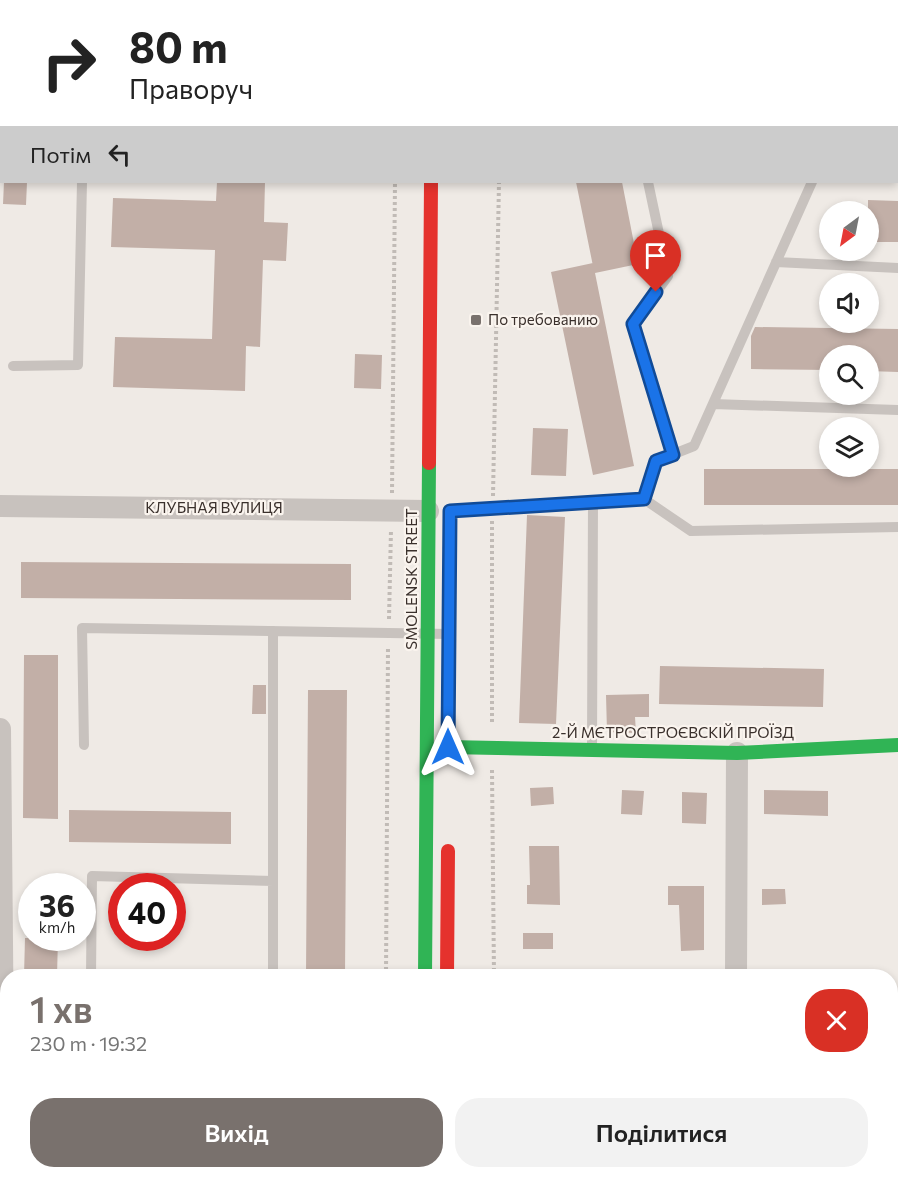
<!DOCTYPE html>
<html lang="uk">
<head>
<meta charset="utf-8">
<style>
  :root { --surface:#fff; --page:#f2f2f2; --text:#222; --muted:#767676; --accent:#79716d }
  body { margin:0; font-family:Commissioner,sans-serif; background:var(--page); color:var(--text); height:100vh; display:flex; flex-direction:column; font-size:22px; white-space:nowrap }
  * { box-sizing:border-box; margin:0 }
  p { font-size:20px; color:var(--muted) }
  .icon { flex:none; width:33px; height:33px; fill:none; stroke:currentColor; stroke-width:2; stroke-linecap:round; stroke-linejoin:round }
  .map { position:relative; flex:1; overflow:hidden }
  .drawer { position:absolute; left:0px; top:969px; width:898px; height:210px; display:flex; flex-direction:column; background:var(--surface); border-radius:24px 24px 0 0; box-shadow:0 3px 9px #0003 }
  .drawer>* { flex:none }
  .hud { position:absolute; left:0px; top:0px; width:898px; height:183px; box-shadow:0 3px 9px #0003; background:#fff; color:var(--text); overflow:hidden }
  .needle { width:39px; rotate:212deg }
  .controls { position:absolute; left:819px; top:201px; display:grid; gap:12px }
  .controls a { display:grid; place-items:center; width:60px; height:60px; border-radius:50%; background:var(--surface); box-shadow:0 3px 9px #0003; font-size:30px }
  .speed { position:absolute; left:18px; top:873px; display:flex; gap:12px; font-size:30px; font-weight:700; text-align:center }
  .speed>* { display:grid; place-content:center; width:78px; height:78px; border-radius:50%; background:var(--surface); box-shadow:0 3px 9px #0003; line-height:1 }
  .speed small { font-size:15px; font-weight:400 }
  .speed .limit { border:9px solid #d22; background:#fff; color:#111 }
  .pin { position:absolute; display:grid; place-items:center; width:51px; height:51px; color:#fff; margin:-62px -26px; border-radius:50% 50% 50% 0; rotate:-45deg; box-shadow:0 0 6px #0007 }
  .pin .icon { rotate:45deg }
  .me { position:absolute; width:66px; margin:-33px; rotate:0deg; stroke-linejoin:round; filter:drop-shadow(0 0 4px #0008) }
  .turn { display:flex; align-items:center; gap:21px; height:126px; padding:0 30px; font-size:27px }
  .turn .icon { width:78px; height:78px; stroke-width:2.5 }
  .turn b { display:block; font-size:42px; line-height:51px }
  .then { display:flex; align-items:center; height:57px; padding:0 30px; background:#0003; gap:12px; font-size:22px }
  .round { display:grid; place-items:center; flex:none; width:63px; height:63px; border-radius:24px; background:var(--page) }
  .headline { display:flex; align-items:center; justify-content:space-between; height:102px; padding:0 30px }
  h1 { font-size:36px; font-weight:600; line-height:45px; color:var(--accent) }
  .primary-button { display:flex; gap:12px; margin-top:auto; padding:12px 30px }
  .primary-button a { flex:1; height:69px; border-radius:24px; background:var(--accent); color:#fff; font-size:24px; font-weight:600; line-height:69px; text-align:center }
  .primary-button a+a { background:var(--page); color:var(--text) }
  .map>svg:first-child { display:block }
  .building { fill:#c2afa7 }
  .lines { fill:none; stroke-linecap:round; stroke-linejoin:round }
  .path { stroke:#c1bbb6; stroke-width:4; stroke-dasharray:3 3; stroke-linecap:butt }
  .lane { stroke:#c8c2be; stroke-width:10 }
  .street { stroke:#c8c2be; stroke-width:22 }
  .fast { stroke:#30b455; stroke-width:14 }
  .slow { stroke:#ff9f0a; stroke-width:14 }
  .jam { stroke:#e5322d; stroke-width:14 }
  .route-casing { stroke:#114b97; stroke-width:15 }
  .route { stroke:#1a73e8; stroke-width:10 }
  .poi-dot { fill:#79716d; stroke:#faf4ee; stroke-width:2 }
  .labels { text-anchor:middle; stroke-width:4.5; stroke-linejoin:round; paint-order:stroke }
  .poi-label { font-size:15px; fill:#3a302c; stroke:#faf4ee; text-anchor:start }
  .street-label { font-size:15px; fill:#3a302c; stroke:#faf4ee }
</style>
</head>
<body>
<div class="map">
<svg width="898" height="1179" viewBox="0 0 898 1179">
  <rect width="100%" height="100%" fill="#efeae5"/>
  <path class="building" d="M 4,182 L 27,182 L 26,205 L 3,204 Z
    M 217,182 L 265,182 L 264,222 L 288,223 L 286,261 L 263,260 L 260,347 L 246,346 L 245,391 L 113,387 L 115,337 L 212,339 L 215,250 L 111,247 L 113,198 L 216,201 Z
    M 576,182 L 622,182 L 638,264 L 595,273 L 634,466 L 593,475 L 551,272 L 593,263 L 594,271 Z
    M 868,200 L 898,201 L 898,242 L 868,242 Z
    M 755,327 L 898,329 L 898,372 L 868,371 L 868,356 L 830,356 L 830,370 L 751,369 L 751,336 Z
    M 355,354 L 382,355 L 381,389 L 354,388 Z
    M 533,428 L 568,429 L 566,476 L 531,475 Z
    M 704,469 L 898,469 L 898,505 L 704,505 Z
    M 527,515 L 565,517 L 556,724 L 519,723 Z
    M 21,562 L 351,564 L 351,600 L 21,598 Z
    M 24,655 L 58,655 L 58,819 L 23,818 Z
    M 660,666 L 824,669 L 823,707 L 659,704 Z
    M 253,685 L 266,685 L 266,714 L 252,714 Z
    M 308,690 L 347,690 L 345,976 L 306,976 Z
    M 649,694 L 649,717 L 635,717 L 636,733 L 607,732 L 606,695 Z
    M 553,787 L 554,804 L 531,806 L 530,788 Z
    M 622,790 L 644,791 L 642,815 L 621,814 Z
    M 764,790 L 828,791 L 828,816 L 764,814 Z
    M 682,792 L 707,793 L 706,824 L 682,823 Z
    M 69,810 L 231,812 L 231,844 L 69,842 Z
    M 529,846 L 559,846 L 560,905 L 527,904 L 527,885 L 530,885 Z
    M 668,886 L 704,886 L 704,950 L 681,951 L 679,905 L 668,905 Z
    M 762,889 L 785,889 L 786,904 L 762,905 Z
    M 523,933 L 553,933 L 553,949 L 523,949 Z
    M 25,938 L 58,938 L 57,976 L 24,976 Z"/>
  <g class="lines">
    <path class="path" d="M 397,2 L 397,0
      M 503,2 L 503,0
      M 897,44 L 898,44
      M 392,493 L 395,182
      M 493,496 L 499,182
      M 492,521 L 492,724
      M 389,619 L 391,530
      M 492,770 L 494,976
      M 386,976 L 388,647
      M 495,1172 L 495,1179
      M 236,1179 L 236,1172
      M 385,1179 L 385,1172"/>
    <path class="lane" d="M 650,2 L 650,0
      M 897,128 L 898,128
      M 648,182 L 668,276 L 633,324 L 673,455
      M 776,262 L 898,268
      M 13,366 L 78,365 L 82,182
      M 713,404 L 898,410
      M 644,499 L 656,461 L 694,446 L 812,182
      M 449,511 L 644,499 L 691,531 L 898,527
      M 84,745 L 82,628 L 449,634
      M 592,748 L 593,502
      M 91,976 L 92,876 L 273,881
      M 273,976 L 273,631"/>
    <path class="street" d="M 0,506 L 428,511
      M 0,729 L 4,1155
      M 736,976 L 737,753
      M 735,1179 L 735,1172"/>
    <path class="fast" d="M 448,747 L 737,753 L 898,745
      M 425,976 L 429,463
      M 422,1179 L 423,1172"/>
    <path class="slow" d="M 433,0 L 433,2
      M 446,1172 L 446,1179"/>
    <path class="jam" d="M 429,463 L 431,182
      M 447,976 L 448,851"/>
  </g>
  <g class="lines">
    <defs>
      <path id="route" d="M 448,747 L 450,511 L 644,499 L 656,461 L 673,455 L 633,324 L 656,292"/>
    </defs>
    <use href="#route" class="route-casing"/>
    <use href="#route" class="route"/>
  </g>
  <rect class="poi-dot" x="470" y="314" width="12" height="12" rx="3"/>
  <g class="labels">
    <g class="poi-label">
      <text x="488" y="325">По требованию</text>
    </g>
    <g class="street-label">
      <text x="214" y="513">КЛУБНАЯ ВУЛИЦЯ</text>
      <text transform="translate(412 579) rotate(-90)" y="5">SMOLENSK STREET</text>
      <text x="673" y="738">2-Й МЄТРОСТРОЄВСКІЙ ПРОЇЗД</text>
    </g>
  </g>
</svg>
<div class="controls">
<a><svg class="needle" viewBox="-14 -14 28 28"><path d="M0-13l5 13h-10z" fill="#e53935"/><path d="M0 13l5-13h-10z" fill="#767676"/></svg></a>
<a><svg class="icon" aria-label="sound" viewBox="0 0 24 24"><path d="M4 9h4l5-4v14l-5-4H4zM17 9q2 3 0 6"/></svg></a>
<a><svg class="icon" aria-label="search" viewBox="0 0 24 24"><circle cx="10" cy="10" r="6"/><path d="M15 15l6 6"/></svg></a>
<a><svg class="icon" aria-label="layers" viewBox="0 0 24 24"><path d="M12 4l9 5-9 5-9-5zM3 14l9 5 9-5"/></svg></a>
</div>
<div class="speed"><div>36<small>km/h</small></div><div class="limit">40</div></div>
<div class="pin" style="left:656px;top:292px;background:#d93025"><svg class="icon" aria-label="arrive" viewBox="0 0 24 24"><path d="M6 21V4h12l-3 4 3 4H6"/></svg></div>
<svg class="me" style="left:448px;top:747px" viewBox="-20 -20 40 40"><path d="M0-17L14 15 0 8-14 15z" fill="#1a73e8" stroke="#fff" stroke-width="4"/></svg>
<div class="hud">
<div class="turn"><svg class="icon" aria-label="right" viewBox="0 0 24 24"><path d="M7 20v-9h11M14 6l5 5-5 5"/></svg><div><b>80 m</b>Праворуч</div></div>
<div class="then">Потім<svg class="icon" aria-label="left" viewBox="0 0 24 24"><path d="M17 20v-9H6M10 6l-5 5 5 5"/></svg></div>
</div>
<section class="drawer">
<div class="headline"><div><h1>1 хв</h1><p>230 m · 19:32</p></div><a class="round" style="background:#d93025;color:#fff"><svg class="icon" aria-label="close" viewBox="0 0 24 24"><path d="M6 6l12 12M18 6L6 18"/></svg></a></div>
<div class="primary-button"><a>Вихід</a><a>Поділитися</a></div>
</section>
</div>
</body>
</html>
